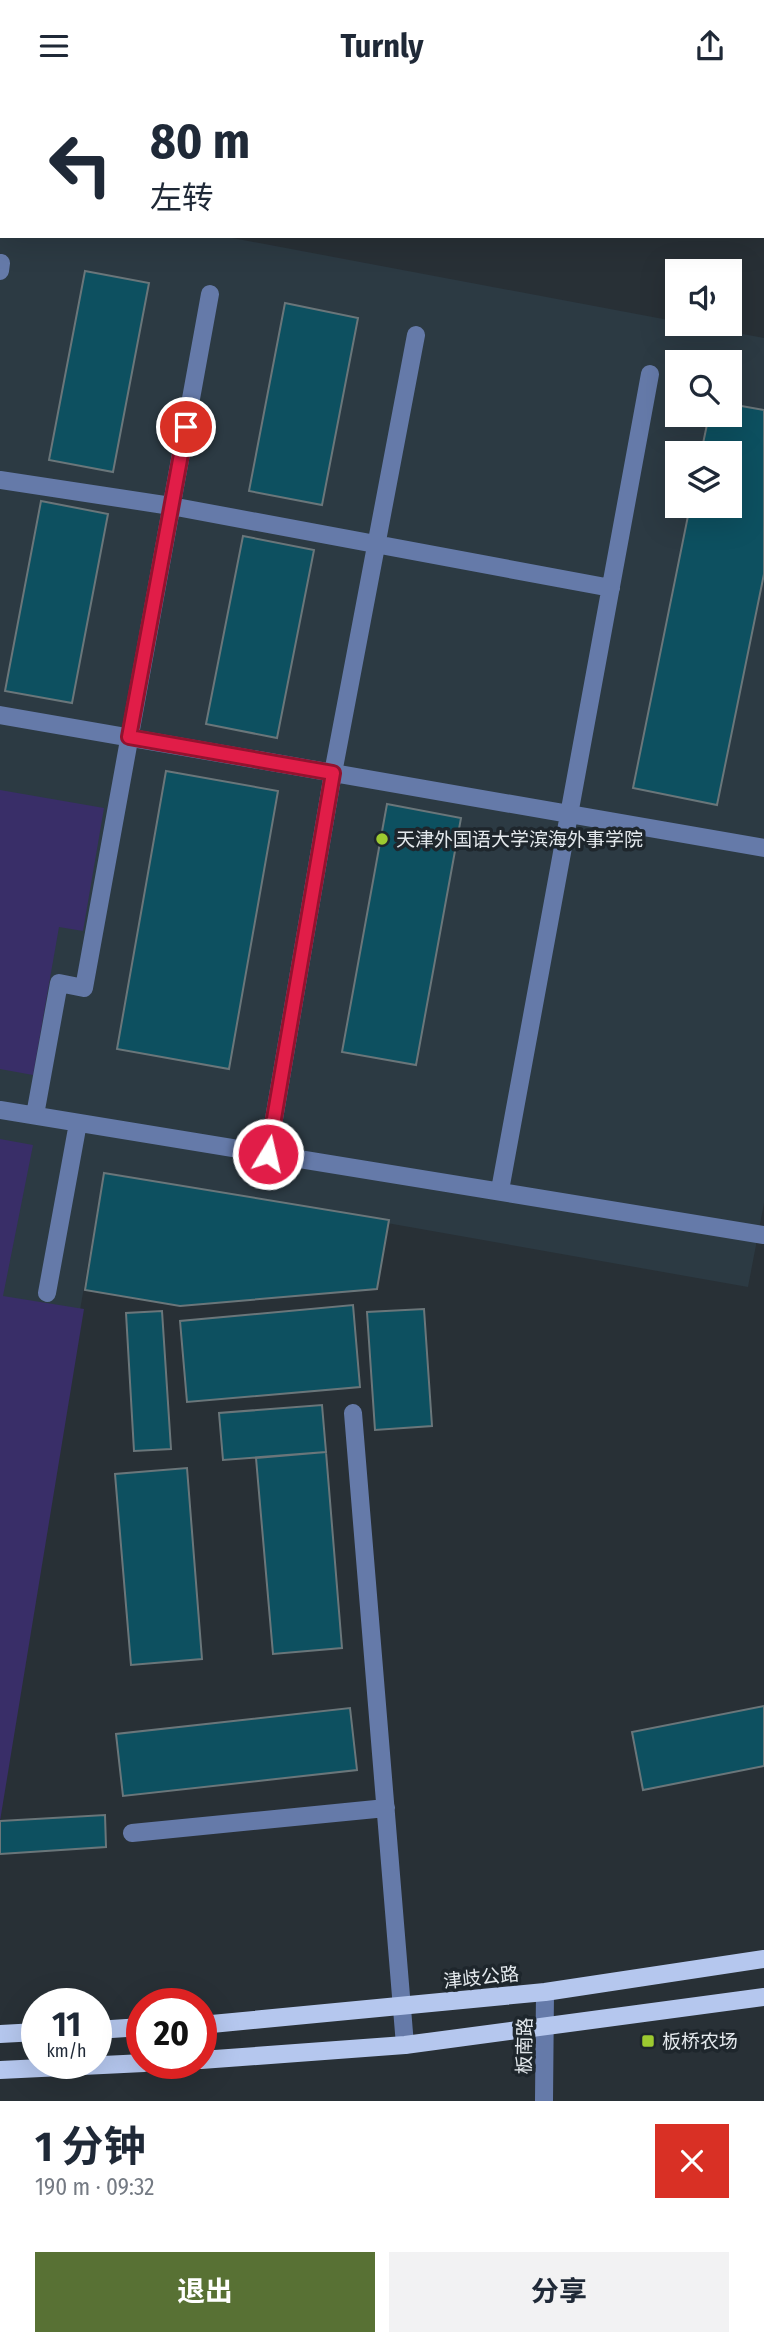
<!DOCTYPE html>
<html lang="zh">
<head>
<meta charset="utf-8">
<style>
  :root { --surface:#fff; --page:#f2f2f3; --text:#1f2937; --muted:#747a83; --accent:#587134 }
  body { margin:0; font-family:"Fira Sans Condensed","Noto Sans SC",sans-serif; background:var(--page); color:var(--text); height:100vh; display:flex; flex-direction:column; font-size:26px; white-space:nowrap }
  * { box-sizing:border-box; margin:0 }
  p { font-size:23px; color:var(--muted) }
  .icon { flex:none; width:38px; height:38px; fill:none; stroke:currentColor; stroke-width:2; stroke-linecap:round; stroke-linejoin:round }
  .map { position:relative; height:2010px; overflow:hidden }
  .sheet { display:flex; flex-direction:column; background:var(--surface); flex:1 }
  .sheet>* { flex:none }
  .guide { position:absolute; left:0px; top:0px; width:765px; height:147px; box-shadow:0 7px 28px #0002; background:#fff; color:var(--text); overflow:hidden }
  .controls { position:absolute; left:665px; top:168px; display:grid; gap:14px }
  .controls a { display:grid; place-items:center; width:77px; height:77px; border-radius:0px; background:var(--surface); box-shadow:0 7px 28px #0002; font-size:35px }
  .speed { position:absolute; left:21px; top:1897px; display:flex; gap:14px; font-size:35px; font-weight:700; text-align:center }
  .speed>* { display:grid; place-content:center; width:91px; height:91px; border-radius:50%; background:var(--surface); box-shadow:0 7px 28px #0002; line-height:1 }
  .speed small { font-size:18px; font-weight:400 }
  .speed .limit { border:10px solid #d22; background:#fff; color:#111 }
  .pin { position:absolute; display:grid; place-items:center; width:60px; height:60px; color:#fff; margin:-30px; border:4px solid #fff; border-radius:50%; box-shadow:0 2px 7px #0007 }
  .me { position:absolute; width:77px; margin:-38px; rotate:9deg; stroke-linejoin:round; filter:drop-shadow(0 0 5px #0008) }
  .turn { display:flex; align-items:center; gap:24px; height:147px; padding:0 35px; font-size:32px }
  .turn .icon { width:91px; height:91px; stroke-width:2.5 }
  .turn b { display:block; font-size:49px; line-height:60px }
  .round { display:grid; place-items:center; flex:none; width:74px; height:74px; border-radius:0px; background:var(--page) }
  .head { display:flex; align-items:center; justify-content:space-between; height:119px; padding:0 35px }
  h1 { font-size:42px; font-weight:700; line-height:52px }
  .button { display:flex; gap:14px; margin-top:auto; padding:14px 35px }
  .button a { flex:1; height:80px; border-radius:0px; background:var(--accent); color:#fff; font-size:28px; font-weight:700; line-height:80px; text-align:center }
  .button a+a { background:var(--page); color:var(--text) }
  header { display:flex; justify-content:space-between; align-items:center; height:91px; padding:0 35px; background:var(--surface); font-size:32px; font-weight:700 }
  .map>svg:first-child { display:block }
  .built { fill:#2c3a43; fill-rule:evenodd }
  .green { fill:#392e68 }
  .water { fill:#307474 }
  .building { fill:#0d5060; stroke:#6a767a; stroke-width:2 }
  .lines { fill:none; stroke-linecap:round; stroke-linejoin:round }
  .minor { stroke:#657aa9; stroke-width:18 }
  .major { stroke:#b5c7ee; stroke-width:18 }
  .route-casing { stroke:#92132f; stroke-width:18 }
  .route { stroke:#e11d48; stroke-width:12 }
  .poi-dot { fill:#9dca30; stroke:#1e262c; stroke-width:2.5 }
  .labels { text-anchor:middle; stroke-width:7; stroke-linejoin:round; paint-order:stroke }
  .poi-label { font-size:19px; fill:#e3e8ec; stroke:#1e262c; text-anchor:start }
  .street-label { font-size:19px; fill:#e3e8ec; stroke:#1e262c }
</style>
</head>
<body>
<header><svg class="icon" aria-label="menu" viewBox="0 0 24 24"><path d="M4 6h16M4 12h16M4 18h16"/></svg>Turnly<svg class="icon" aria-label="share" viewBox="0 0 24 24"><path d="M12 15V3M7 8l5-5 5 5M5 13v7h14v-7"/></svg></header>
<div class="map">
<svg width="764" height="2010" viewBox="0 0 764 2010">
  <rect width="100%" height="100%" fill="#283036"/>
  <path class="built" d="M 0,104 L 2,145 L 222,145 L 764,247 L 764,1112 L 748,1196 L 104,1082 L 0,1676 ZM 677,271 L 730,271 L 730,324 L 677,324 ZM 677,362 L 730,362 L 730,415 L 677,415 Z"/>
  <path class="green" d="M 0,0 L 641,0 L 2,2 L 2,10 Z
    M 0,699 L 104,717 L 83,840 L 59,836 L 33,984 L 0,978 Z
    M 0,1048 L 33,1054 L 3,1205 L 84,1218 L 0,1730 Z"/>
  <path class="water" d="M 198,0 L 560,0 L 202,2 Z"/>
  <path class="building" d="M 85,180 L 149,192 L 113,381 L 49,369 Z
    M 285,212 L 358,227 L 322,414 L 249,400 Z
    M 730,313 L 764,319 L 764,483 L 717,714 L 633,697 L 690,415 L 730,415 L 730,362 L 701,362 L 709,324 L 730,324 Z
    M 41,410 L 108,423 L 72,612 L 5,600 Z
    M 243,445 L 314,459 L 277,647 L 206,633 Z
    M 166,680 L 278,700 L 229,978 L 117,958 Z
    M 387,713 L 461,727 L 416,974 L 342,961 Z
    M 104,1082 L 389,1129 L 377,1198 L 180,1215 L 85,1199 Z
    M 353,1214 L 360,1296 L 187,1311 L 180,1230 Z
    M 424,1218 L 432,1335 L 375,1339 L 367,1221 Z
    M 162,1220 L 171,1358 L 134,1360 L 126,1222 Z
    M 322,1314 L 326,1361 L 223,1369 L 219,1322 Z
    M 326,1361 L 342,1557 L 273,1563 L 256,1367 Z
    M 187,1377 L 202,1568 L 131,1574 L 115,1383 Z
    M 764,1615 L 764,1675 L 643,1699 L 632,1641 Z
    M 350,1617 L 357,1679 L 123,1705 L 116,1643 Z
    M 105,1724 L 106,1756 L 0,1763 L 0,1730 Z"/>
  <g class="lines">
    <path class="minor" d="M 57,0 L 63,2
      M 613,2 L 615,0
      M 0,180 L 1,172
      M 0,389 L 171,415 L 611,497
      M 0,624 L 764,757
      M 0,1019 L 764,1144
      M 35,1024 L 59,892 L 84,897 L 210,203
      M 268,1063 L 333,682 L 416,244
      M 500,1099 L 650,283
      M 47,1202 L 78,1032
      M 353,1322 L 405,1954
      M 132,1742 L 386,1717
      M 544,2010 L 545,1901"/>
    <path class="major" d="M 201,1934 L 545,1901 L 764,1868
      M 96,1939 L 142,1936
      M 0,1943 L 37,1941
      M 201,1969 L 405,1954 L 764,1906
      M 0,1979 L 144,1972"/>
  </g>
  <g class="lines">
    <defs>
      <path id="route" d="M 186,336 L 129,646 L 333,682 L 268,1063"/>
    </defs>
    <use href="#route" class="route-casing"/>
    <use href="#route" class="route"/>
  </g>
  <g class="poi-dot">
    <circle cx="382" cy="748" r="7"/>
    <rect x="641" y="1943" width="14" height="14" rx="3.5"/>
  </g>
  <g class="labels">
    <g class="poi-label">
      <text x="396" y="755">天津外国语大学滨海外事学院</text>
      <text x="662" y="1957">板桥农场</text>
    </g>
    <g class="street-label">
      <text transform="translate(481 1886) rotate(-6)" y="7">津歧公路</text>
      <text transform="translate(524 1955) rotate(-89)" y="7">板南路</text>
    </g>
  </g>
</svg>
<div class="controls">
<a><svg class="icon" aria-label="sound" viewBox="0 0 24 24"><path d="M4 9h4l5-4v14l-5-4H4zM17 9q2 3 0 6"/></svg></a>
<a><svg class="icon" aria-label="search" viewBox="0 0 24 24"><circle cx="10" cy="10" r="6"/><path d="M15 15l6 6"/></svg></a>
<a><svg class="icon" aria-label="layers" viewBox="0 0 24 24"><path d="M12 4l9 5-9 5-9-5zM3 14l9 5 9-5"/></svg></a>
</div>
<div class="speed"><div>11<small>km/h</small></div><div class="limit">20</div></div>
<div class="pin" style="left:186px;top:336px;background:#d93025"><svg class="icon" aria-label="arrive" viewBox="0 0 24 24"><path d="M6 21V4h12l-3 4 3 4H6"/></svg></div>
<svg class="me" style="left:268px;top:1063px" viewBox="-20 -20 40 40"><circle r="17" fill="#e11d48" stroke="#fff" stroke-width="3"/><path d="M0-11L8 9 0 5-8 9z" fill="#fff"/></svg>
<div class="guide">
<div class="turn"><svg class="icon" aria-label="left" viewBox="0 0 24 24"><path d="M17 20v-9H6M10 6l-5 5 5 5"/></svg><div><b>80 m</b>左转</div></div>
</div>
</div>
<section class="sheet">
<div class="head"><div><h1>1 分钟</h1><p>190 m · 09:32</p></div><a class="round" style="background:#d93025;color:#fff"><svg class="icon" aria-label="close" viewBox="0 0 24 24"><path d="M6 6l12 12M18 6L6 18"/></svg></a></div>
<div class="button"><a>退出</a><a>分享</a></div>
</section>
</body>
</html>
